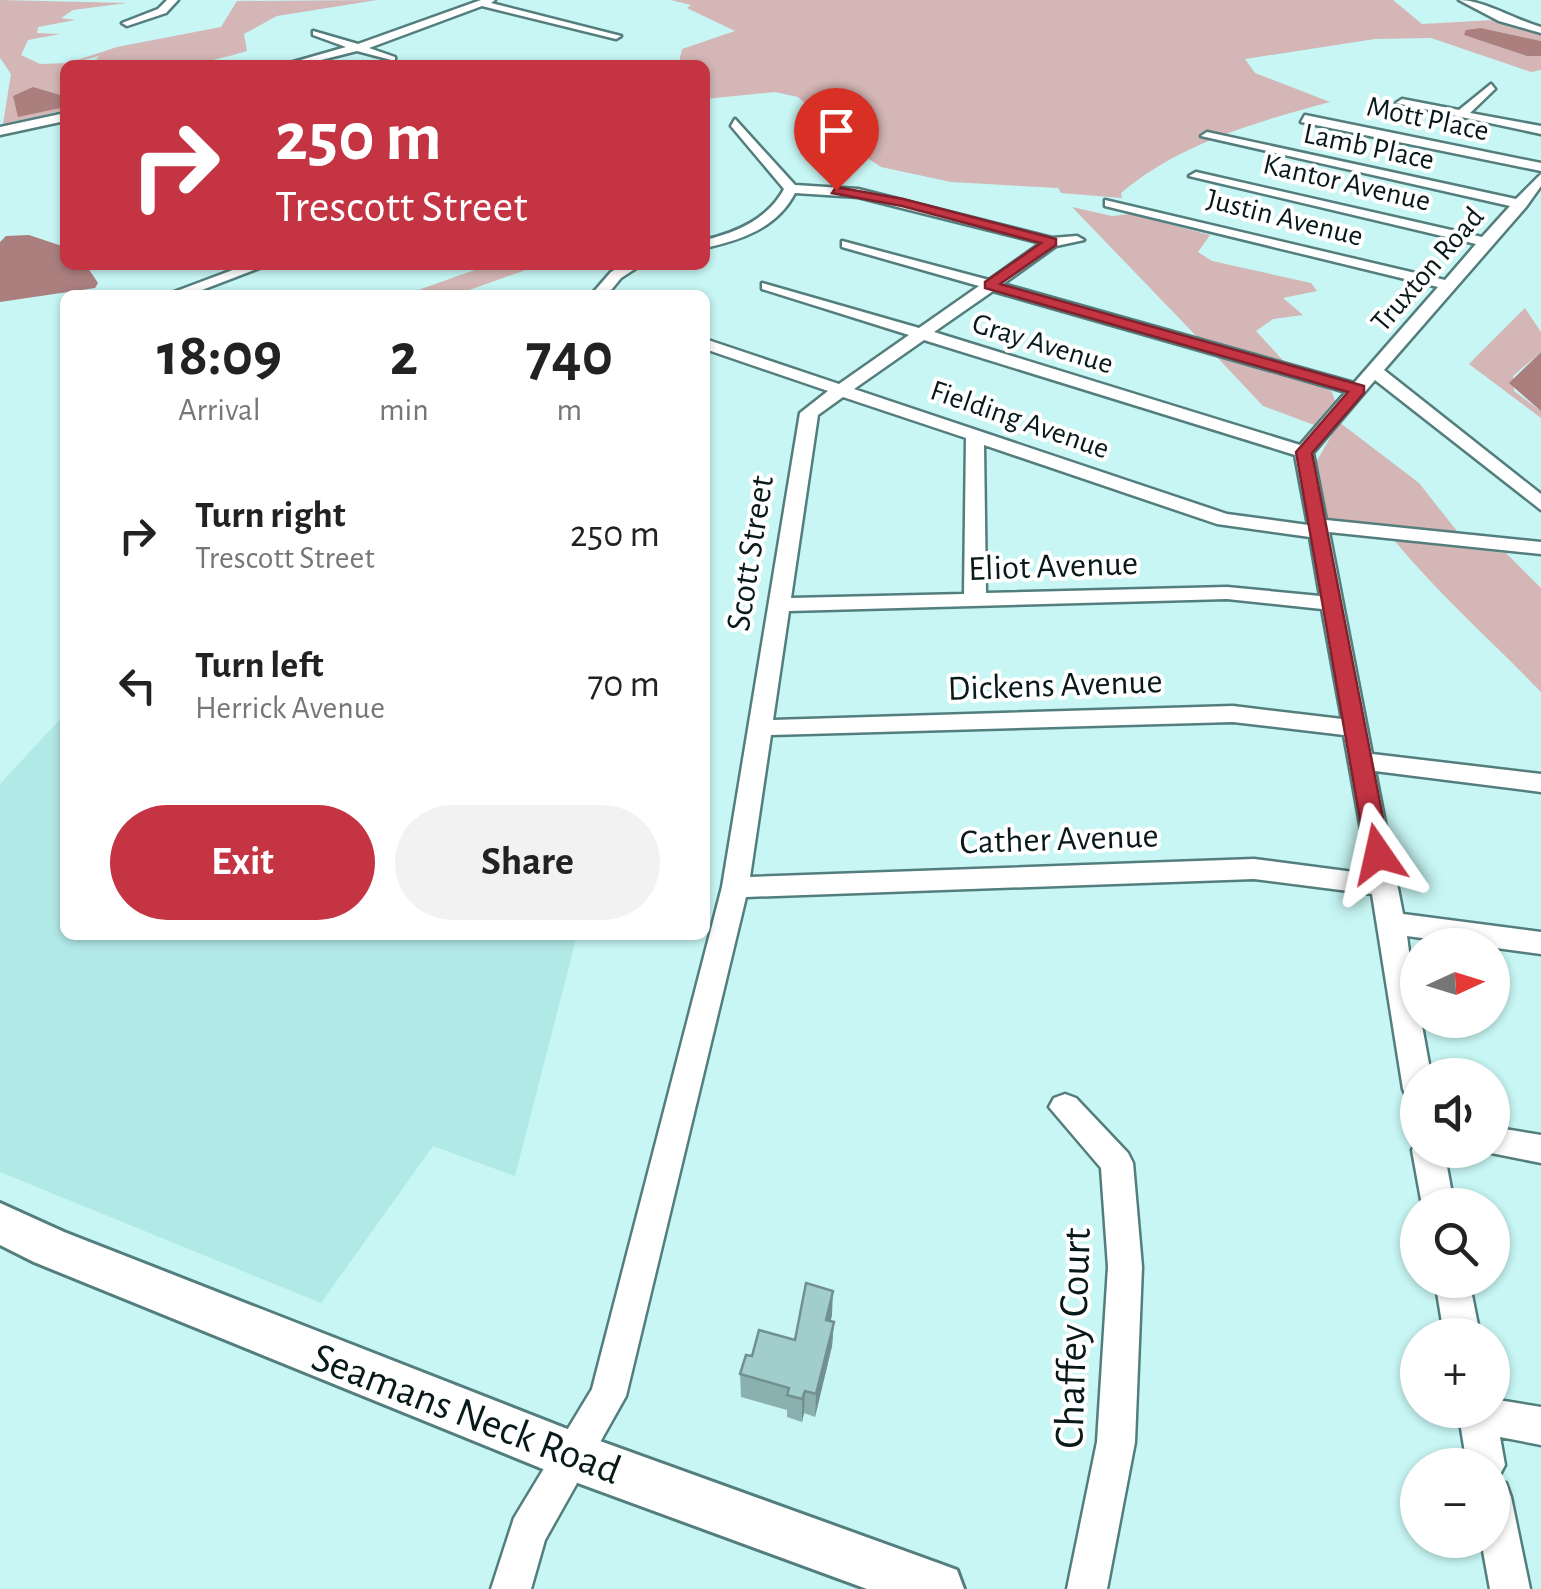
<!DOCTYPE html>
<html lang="en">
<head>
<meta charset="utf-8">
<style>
  :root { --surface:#fff; --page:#f2f2f2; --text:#222; --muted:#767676; --accent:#c43443 }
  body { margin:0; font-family:"Alegreya Sans",sans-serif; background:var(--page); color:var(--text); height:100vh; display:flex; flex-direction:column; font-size:38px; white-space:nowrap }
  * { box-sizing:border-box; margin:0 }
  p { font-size:32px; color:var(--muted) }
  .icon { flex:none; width:55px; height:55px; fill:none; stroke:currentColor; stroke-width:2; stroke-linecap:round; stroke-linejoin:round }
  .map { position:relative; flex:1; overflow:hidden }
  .drawer { position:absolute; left:60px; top:290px; width:650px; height:650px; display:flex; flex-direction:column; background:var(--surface); border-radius:15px; box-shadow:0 2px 8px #0004 }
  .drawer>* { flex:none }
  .top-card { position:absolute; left:60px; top:60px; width:650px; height:210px; border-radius:15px; box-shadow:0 2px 8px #0004; background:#c43443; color:#fff; overflow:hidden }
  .needle { width:65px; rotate:86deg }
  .buttons { position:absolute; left:1400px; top:928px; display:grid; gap:20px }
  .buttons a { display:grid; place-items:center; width:110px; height:110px; border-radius:50%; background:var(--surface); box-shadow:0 2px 8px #0004; font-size:50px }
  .pin { position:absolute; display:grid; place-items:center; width:85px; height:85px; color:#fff; margin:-102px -42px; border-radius:50% 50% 50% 0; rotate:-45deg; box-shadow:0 0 10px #0007 }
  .pin .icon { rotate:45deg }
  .me { position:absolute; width:110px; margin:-55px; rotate:349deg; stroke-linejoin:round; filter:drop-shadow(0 0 8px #0008) }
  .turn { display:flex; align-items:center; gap:35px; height:210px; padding:0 50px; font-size:45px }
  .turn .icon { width:130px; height:130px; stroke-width:2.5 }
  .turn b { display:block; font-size:70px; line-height:85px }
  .eta { display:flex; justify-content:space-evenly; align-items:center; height:170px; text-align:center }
  .eta b { font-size:60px; font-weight:700; line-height:70px }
  .button { display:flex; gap:20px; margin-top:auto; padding:20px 50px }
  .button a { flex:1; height:115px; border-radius:60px; background:var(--accent); color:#fff; font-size:40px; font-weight:700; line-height:115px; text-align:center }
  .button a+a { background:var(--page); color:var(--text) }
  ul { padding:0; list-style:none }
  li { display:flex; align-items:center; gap:30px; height:150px; padding:0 50px }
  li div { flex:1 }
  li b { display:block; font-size:38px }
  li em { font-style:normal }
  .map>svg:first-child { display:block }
  .built { fill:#b1e9e7 }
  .green { fill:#d3b6b5 }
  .water { fill:#ac7f7f }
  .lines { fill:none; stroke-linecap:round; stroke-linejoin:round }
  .minor-casing { stroke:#537e7d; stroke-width:5 }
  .major-casing { stroke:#537e7d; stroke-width:6 }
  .minor { fill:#fff; fill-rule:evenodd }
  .major { fill:#fff; fill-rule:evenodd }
  .wall { fill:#8ab1af }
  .shaded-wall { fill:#71908f }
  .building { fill:#a1cecc; stroke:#71908f; stroke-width:2.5 }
  .route { fill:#c43443; stroke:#7f222c; stroke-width:2.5 }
  .labels { text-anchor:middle; stroke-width:8; stroke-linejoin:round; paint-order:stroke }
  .far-street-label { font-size:30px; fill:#071918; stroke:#fff }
  .street-label { font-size:35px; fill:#071918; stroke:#fff }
  .near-street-label { font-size:42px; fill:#071918; stroke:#fff }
</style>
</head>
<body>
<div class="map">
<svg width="1541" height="1589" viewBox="0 0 1541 1589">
  <rect width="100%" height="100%" fill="#c7f6f4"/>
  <path class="built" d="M 65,714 L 65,935 L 577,935 L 515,1176 L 433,1146 L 321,1303 L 0,1172 L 0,784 Z"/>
  <path class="green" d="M 0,0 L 127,3 L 73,10 L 61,18 L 75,20 L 38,27 L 37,33 L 60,34 L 28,40 L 21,55 L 40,64 L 68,63 L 117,47 L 221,27 L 237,1 L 377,0 L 277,16 L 244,34 L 247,51 C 205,64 139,76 96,59 L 99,56 L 65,65 L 60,71 L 65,74 L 65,110 L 3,124 L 11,74 L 0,58 Z
    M 671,0 L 1393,0 L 1422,24 L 1494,20 L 1541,29 L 1541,41 L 1481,28 L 1465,35 L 1527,56 L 1541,56 L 1541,70 L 1531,72 L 1431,38 L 1375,39 L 1245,59 L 1255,73 L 1330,102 C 1257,122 1180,143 1121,193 L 1122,198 L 1061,193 L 1058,188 L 951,182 L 881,167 L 852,148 L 798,97 L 775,92 L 705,99 L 705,65 L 553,65 L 679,62 L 682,49 L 735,31 L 687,8 L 691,5 Z
    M 1072,207 L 1112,216 L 1131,214 L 1210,235 L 1198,252 L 1212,261 L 1311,283 L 1317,291 L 1283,298 L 1303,315 L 1273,319 L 1256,331 L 1289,367 L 1203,343 Z
    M 489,265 L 540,265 L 455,295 L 404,295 Z
    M 1525,308 L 1541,332 L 1541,352 L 1513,376 L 1514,391 L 1541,411 L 1541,418 L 1469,364 Z
    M 1215,355 L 1324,387 L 1332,392 L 1335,401 L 1314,425 L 1263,406 Z
    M 1339,422 L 1419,483 L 1460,535 L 1325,524 L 1314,466 Z
    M 1394,540 L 1506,553 L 1541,588 L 1541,692 C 1492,641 1439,595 1394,540 Z"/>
  <path class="water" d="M 1481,28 L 1541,41 L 1541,56 L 1527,56 L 1464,35 L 1466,30 Z
    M 33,87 L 63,96 L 65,107 L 18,117 L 13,96 Z
    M 29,235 L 65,247 L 65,265 L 86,265 L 98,283 L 95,288 L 0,302 L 0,242 L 6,236 Z
    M 1541,352 L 1541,411 L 1509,383 Z"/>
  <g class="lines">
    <defs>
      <path id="minor" d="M 167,0 L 178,0 L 166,13 L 127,26 L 122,23 L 158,9 Z
        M 481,0 L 495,0 L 491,3 L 621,36 L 616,39 L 482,6 L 369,48 L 395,57 L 395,61 L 357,51 L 301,65 L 283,65 L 346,47 L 313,35 L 313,31 L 358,44 Z
        M 1459,0 C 1483,0 1516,20 1541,27 L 1541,33 L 1499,21 Z
        M 1491,84 L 1495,89 L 1470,113 L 1541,126 L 1541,134 L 1396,103 L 1402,99 L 1459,110 Z
        M 65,113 L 65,121 L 0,135 L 0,127 Z
        M 1305,115 L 1541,163 L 1541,171 L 1301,122 Z
        M 735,119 L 795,185 L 858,189 L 1052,238 L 1077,236 L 1084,240 L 1056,246 L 1003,284 L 1354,383 L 1438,287 L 1105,206 L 1105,200 L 1445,280 L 1476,244 L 1189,176 L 1196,172 L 1482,237 L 1510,206 L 1201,136 L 1207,132 L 1516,199 L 1541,174 L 1541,186 L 1526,207 L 1384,370 L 1541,494 L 1541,510 L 1375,380 L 1313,453 L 1326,520 L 1541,542 L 1541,554 L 1329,532 L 1372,754 L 1541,774 L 1541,792 L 1375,771 L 1403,914 L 1541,932 L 1541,954 L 1407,936 L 1418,1020 L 1421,1020 L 1431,1075 L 1418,1075 L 1418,1102 L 1407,1098 L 1403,1089 L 1372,894 L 1254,879 L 746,897 L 626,1396 L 545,1540 L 531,1589 L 491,1589 L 514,1518 L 592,1389 L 722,887 L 800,413 L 828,391 L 705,349 L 705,339 L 839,384 L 909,335 L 762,289 L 762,283 L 919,328 L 979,286 L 842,247 L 842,241 L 989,280 L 1041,243 L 858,197 L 795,193 C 777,228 741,240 705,248 L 705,240 C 737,232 768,219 784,189 L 731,126 ZM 993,291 L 1346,392 L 1300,445 L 934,332 ZM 924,340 L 1295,455 L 1308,525 L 1227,514 L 854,389 ZM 843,397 L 966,438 L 964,594 L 791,598 L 818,415 ZM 984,445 L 1217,524 L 1310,537 L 1320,596 L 1227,587 L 986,593 ZM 1227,599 L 1322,609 L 1342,719 L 1233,706 L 773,720 L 789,611 ZM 1233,722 L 1344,735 L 1369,874 L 1254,859 L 750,877 L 771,735 Z
        M 246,265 L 267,265 L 189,295 L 166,295 Z
        M 623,265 L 641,265 L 621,278 L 607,295 L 591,295 L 611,272 Z
        M 1065,1094 L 1076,1098 L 1128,1153 L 1133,1163 L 1142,1267 L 1135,1442 L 1107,1589 L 1067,1589 L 1097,1442 L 1108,1267 L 1101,1168 L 1049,1107 L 1054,1098 Z
        M 1492,1127 L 1541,1135 L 1541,1163 L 1481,1151 L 1492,1150 Z
        M 1418,1140 L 1418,1150 L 1444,1150 L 1454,1205 L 1422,1205 L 1412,1150 Z
        M 1435,1280 L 1469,1280 L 1480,1335 L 1444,1335 Z
        M 1492,1399 L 1541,1407 L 1541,1445 L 1500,1437 L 1505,1465 L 1497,1480 L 1506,1483 L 1511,1497 L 1530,1589 L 1490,1589 L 1481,1540 L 1492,1540 L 1492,1465 L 1467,1465 L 1458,1410 L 1492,1410 Z"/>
      <path id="major" d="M 0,1203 L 64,1232 L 575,1432 L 938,1563 L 957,1570 L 964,1589 L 867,1589 L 575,1482 L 34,1262 L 0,1245 Z"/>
    </defs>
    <use href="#minor" class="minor-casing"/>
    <use href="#major" class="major-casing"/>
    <use href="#minor" class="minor"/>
    <use href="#major" class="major"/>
  </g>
  <path class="wall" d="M 832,1315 L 830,1321 L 834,1322 L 832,1346 L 815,1417 L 804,1413 L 802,1422 L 787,1417 L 787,1410 L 741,1397 L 740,1374 L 752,1356 L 795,1340 Z"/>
  <path class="shaded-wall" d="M 833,1291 L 832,1315 L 825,1344 L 826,1320 Z
    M 834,1322 L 832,1346 L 815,1417 L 816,1394 Z
    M 805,1391 L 804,1413 L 802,1422 L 802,1399 Z"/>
  <path class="building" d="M 806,1283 L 833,1291 L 826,1320 L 834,1322 L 816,1394 L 805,1391 L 802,1399 L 787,1395 L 789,1388 L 740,1374 L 746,1355 L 752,1356 L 759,1330 L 795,1340 Z"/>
  <path class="route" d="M 836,187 L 903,199 L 1056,239 L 1056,245 L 1000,284 L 1364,386 L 1364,393 L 1312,453 L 1390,854 L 1386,861 L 1369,861 L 1366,854 L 1296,452 L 1348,392 L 985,288 L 985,282 L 1041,243 L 902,206 L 832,193 Z"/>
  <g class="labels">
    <g class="far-street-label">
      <text transform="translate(1428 118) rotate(12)" y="10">Mott Place</text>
      <text transform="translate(1369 146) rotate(12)" y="10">Lamb Place</text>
      <text transform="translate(1347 182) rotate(13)" y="10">Kantor Avenue</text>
      <text transform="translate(1285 217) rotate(14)" y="10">Justin Avenue</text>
      <text transform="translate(1427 269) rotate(-49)" y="10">Truxton Road</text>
      <text transform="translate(1043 343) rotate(17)" y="10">Gray Avenue</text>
      <text transform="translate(1020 419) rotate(19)" y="10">Fielding Avenue</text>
    </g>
    <g class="street-label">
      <text transform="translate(749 553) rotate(-81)" y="12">Scott Street</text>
      <text transform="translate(1053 565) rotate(-2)" y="12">Eliot Avenue</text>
      <text transform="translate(1055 684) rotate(-2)" y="12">Dickens Avenue</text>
      <text transform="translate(1059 838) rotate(-2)" y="12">Cather Avenue</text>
    </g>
    <g class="near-street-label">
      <text transform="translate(1071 1338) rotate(-88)" y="15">Chaffey Court</text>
      <text transform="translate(467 1412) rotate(21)" y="15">Seamans Neck Road</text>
    </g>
  </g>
</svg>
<div class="buttons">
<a><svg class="needle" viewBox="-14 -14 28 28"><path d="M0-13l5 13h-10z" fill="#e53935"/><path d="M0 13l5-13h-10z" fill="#767676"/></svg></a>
<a><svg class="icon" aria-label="sound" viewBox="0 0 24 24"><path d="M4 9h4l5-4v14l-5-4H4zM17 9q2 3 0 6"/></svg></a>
<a><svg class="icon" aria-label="search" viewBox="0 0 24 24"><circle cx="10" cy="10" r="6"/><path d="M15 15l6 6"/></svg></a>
<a>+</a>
<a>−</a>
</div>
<div class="pin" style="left:836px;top:190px;background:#d93025"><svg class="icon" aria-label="arrive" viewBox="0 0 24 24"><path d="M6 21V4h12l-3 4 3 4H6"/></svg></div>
<svg class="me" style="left:1378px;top:854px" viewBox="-20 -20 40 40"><path d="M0-17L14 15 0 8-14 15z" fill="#c43443" stroke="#fff" stroke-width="4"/></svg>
<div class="top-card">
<div class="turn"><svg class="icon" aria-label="right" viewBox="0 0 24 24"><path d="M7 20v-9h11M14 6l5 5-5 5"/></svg><div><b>250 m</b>Trescott Street</div></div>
</div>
<section class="drawer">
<div class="eta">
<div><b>18:09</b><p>Arrival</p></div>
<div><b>2</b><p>min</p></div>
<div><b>740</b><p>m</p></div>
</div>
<ul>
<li><svg class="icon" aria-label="right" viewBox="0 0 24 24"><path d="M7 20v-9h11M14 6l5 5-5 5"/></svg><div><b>Turn right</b><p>Trescott Street</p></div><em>250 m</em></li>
<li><svg class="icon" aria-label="left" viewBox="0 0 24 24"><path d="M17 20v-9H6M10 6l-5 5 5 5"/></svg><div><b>Turn left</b><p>Herrick Avenue</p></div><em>70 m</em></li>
</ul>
<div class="button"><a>Exit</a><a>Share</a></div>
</section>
</div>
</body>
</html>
